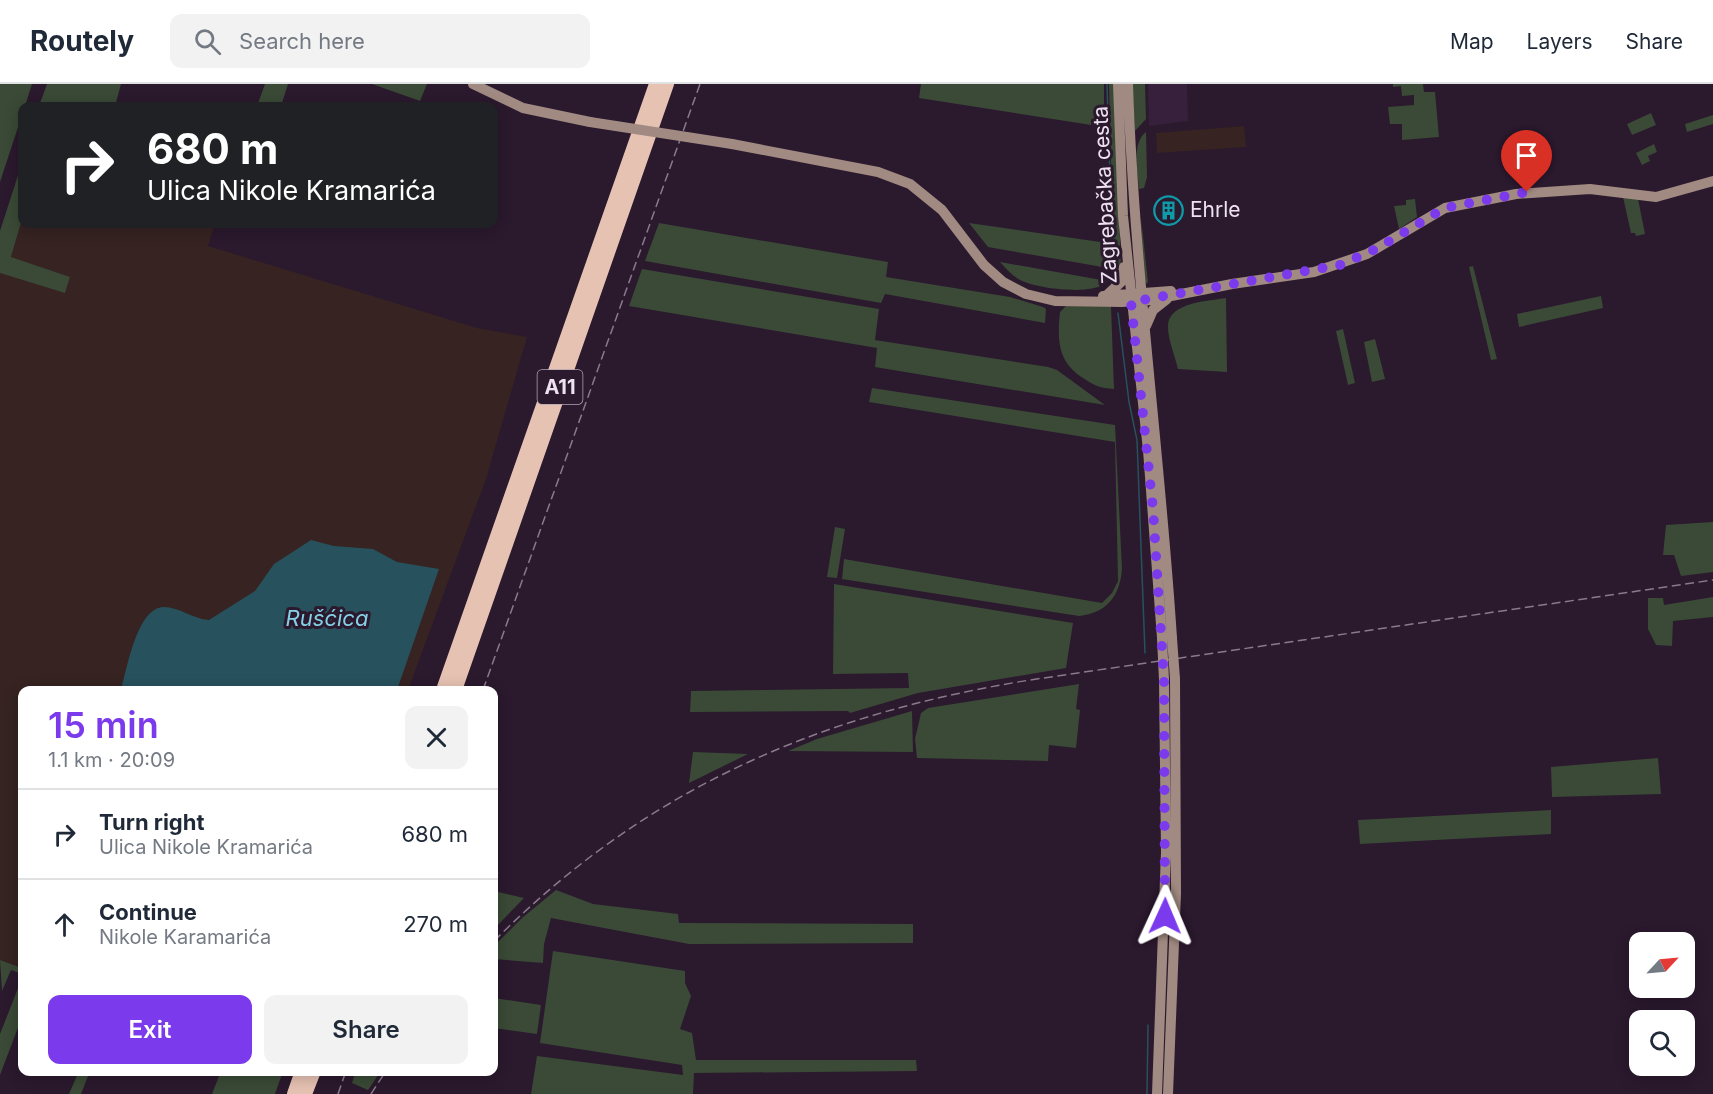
<!DOCTYPE html>
<html lang="en">
<head>
<meta charset="utf-8">
<style>
  :root { --surface:#fff; --page:#f2f2f3; --text:#1f2937; --muted:#747a83; --line:#e0e1e3; --accent:#7c3aed }
  body { margin:0; font-family:Inter,sans-serif; background:var(--page); color:var(--text); height:100vh; display:flex; flex-direction:column; font-size:22px; white-space:nowrap }
  * { box-sizing:border-box; margin:0 }
  p { font-size:20px; color:var(--muted) }
  .icon { flex:none; width:33px; height:33px; fill:none; stroke:currentColor; stroke-width:2; stroke-linecap:round; stroke-linejoin:round }
  .map { position:relative; flex:1; overflow:hidden }
  .side { position:absolute; left:18px; top:602px; width:480px; height:390px; display:flex; flex-direction:column; background:var(--surface); border-radius:12px; box-shadow:0 3px 15px #0003 }
  .side>* { flex:none }
  .banner { position:absolute; left:18px; top:18px; width:480px; height:126px; border-radius:12px; box-shadow:0 3px 15px #0003; background:#202124; color:#fff; overflow:hidden }
  .needle { width:39px; rotate:64deg }
  .fabs { position:absolute; left:1629px; top:848px; display:grid; gap:12px }
  .fabs a { display:grid; place-items:center; width:66px; height:66px; border-radius:12px; background:var(--surface); box-shadow:0 3px 15px #0003; font-size:30px }
  .pin { position:absolute; display:grid; place-items:center; width:51px; height:51px; color:#fff; margin:-62px -26px; border-radius:50% 50% 50% 0; rotate:-45deg; box-shadow:0 0 6px #0007 }
  .pin .icon { rotate:45deg }
  .me { position:absolute; width:66px; margin:-33px; rotate:1deg; stroke-linejoin:round; filter:drop-shadow(0 0 4px #0008) }
  .turn { display:flex; align-items:center; gap:21px; height:126px; padding:0 30px; font-size:27px }
  .turn .icon { width:78px; height:78px; stroke-width:2.5 }
  .turn b { display:block; font-size:42px; line-height:51px }
  .round { display:grid; place-items:center; flex:none; width:63px; height:63px; border-radius:12px; background:var(--page) }
  .headline { display:flex; align-items:center; justify-content:space-between; height:102px; padding:0 30px }
  h1 { font-size:36px; font-weight:600; line-height:45px; color:var(--accent) }
  .button { display:flex; gap:12px; margin-top:auto; padding:12px 30px }
  .button a { flex:1; height:69px; border-radius:12px; background:var(--accent); color:#fff; font-size:24px; font-weight:600; line-height:69px; text-align:center }
  .button a+a { background:var(--page); color:var(--text) }
  ul { padding:0; list-style:none }
  li { display:flex; align-items:center; gap:18px; height:90px; padding:0 30px; border-top:2px solid var(--line) }
  li div { flex:1 }
  li b { display:block; font-size:22px }
  li em { font-style:normal }
  header { display:flex; align-items:center; gap:36px; box-sizing:border-box; height:84px; padding:0 30px; background:var(--surface); border-bottom:2px solid var(--line) }
  header strong { font-size:28px }
  nav { display:flex; gap:33px; margin-inline-start:auto; font-size:21px }
  .search { width:420px; height:54px; background:var(--page); display:flex; align-items:center; gap:15px; box-sizing:border-box; padding:0 21px; border-radius:12px; color:var(--muted); font-size:22px }
  .map>svg:first-child { display:block }
  .built { fill:#37203b }
  .industrial { fill:#362322 }
  .green { fill:#3a4a36 }
  .water { fill:#27515d }
  .lines { fill:none; stroke-linecap:round; stroke-linejoin:round }
  .stream { stroke:#27515d; stroke-width:1.5 }
  .secondary { stroke:#a18a81; stroke-width:10 }
  .motorway { stroke:#e6c2b3; stroke-width:14 }
  .rail { stroke:#8a7a8c; stroke-width:1.5; stroke-dasharray:9 4.5; stroke-linecap:butt }
  .secondary-bridge { stroke:#a18a81; stroke-width:10 }
  .route { stroke:#7c3aed; stroke-width:10; stroke-dasharray:0 18 }
  .labels { text-anchor:middle; stroke-width:6; stroke-linejoin:round; paint-order:stroke }
  .shield { fill:#2b192e; stroke:#b4a5b6; stroke-width:1.5 }
  .shield-label { font-size:20px; font-weight:bold; fill:#eee1f0 }
  .street-label { font-size:21px; fill:#eee1f0; stroke:#2b192e }
  .poi-label { font-size:21px; fill:#eee1f0; stroke:#2b192e; text-anchor:start }
  .water-label { font-size:22px; font-style:italic; fill:#84d0e5; stroke:#2b192e }
</style>
</head>
<body>
<header>
<strong>Routely</strong>
<div class="search"><svg class="icon" aria-label="search" viewBox="0 0 24 24"><circle cx="10" cy="10" r="6"/><path d="M15 15l6 6"/></svg>Search here</div>
<nav><a>Map</a><a>Layers</a><a>Share</a></nav>
</header>
<div class="map">
<svg width="1713" height="1010" viewBox="0 0 1713 1010">
  <rect width="100%" height="100%" fill="#2b192e"/>
  <path class="built" d="M 1148,0 L 1187,0 L 1188,37 L 1149,42 Z"/>
  <path class="industrial" d="M 1244,42 L 1246,63 L 1157,69 L 1156,49 Z
    M 22,135 L 22,140 L 215,140 L 208,162 L 477,244 L 527,253 L 486,395 L 408,606 L 22,606 L 22,884 L 0,876 L 0,189 L 65,208 L 70,193 L 11,174 Z"/>
  <path class="green" d="M 0,0 L 32,0 L 25,22 L 22,22 L 22,31 L 0,98 Z
    M 47,0 L 121,0 L 115,22 L 39,22 Z
    M 265,0 L 288,0 L 281,22 L 257,22 Z
    M 372,0 L 427,0 L 420,17 Z
    M 921,0 L 1104,0 L 1104,43 L 919,14 Z
    M 1109,0 L 1115,0 L 1121,187 L 1117,199 L 1111,200 L 1109,191 L 1114,190 Z
    M 1132,0 L 1145,0 L 1146,35 L 1135,47 Z
    M 1393,0 L 1423,0 L 1424,8 L 1435,8 L 1439,53 L 1402,56 L 1402,40 L 1390,40 L 1388,23 L 1414,21 L 1414,11 L 1402,12 L 1401,2 L 1393,3 Z
    M 1651,29 L 1656,41 L 1632,51 L 1627,40 Z
    M 1713,31 L 1713,40 L 1687,48 L 1685,40 Z
    M 1146,48 L 1147,93 L 1144,104 L 1139,105 C 1138,89 1131,59 1146,48 Z
    M 1654,60 L 1657,68 L 1648,72 L 1650,77 L 1642,81 L 1636,69 Z
    M 22,79 L 22,135 L 11,173 L 70,193 L 65,209 L 0,189 L 0,147 Z
    M 1623,113 L 1638,115 L 1645,150 L 1636,152 L 1635,149 L 1631,149 Z
    M 1415,115 L 1417,133 L 1399,145 L 1394,122 L 1406,121 L 1406,116 Z
    M 1141,134 L 1148,198 L 1146,200 L 1143,192 Z
    M 659,139 L 888,178 L 886,193 L 1010,213 L 1043,223 L 1046,225 L 1045,239 L 885,210 L 881,219 L 645,177 Z
    M 969,139 L 1107,159 L 1108,184 L 988,163 Z
    M 1000,178 L 1107,197 C 1096,212 1042,205 1025,198 C 1015,195 1007,186 1000,178 Z
    M 1473,182 L 1497,275 L 1491,276 L 1469,183 Z
    M 642,185 L 879,225 L 875,256 L 1048,283 L 1057,286 L 1105,321 L 875,283 L 877,264 L 629,222 Z
    M 1601,212 L 1603,224 L 1519,243 L 1517,230 Z
    M 1226,214 L 1227,288 L 1178,285 C 1175,272 1168,256 1168,243 C 1167,218 1210,217 1226,214 Z
    M 1067,221 L 1111,222 L 1114,305 C 1100,304 1095,302 1083,294 C 1058,278 1057,257 1060,228 Z
    M 1343,245 L 1355,299 L 1348,301 L 1336,247 Z
    M 1375,255 L 1385,295 L 1372,298 L 1364,258 Z
    M 872,304 L 1115,341 L 1122,485 C 1120,512 1107,529 1079,532 L 842,495 L 844,475 L 1102,519 L 1112,509 L 1118,497 L 1115,358 L 869,318 Z
    M 1713,438 L 1713,488 L 1681,492 L 1674,471 L 1663,471 L 1666,441 Z
    M 835,443 L 845,445 L 837,494 L 827,493 Z
    M 834,500 L 1073,539 L 1066,584 L 918,609 L 850,629 L 848,627 L 690,628 L 691,607 L 909,604 L 908,589 L 833,590 Z
    M 1713,513 L 1713,533 L 1673,537 L 1672,562 L 1656,561 L 1648,545 L 1648,514 L 1663,514 L 1664,521 Z
    M 1079,600 L 1076,625 L 1080,626 L 1076,664 L 1049,661 L 1048,677 L 917,674 L 915,655 L 921,629 L 928,624 Z
    M 912,627 L 913,668 L 788,667 L 817,655 Z
    M 693,668 L 748,670 L 689,699 Z
    M 1658,674 L 1661,710 L 1552,713 L 1551,683 Z
    M 1551,726 L 1551,750 L 1360,760 L 1358,736 Z
    M 556,806 L 593,820 L 678,830 L 679,839 L 913,840 L 913,859 L 689,860 L 551,834 L 544,860 L 543,879 L 494,875 L 494,862 L 522,834 Z
    M 494,807 L 524,814 L 494,845 Z
    M 553,867 L 685,887 L 685,899 L 691,912 L 680,945 L 692,949 L 696,976 L 916,976 L 917,987 L 694,989 L 693,1010 L 531,1010 L 537,972 L 683,991 L 682,981 L 540,959 Z
    M 0,876 L 22,884 L 22,890 L 11,886 L 2,907 Z
    M 22,894 L 22,933 L 0,991 L 0,950 Z
    M 494,914 L 541,921 L 537,950 L 494,944 Z
    M 79,987 L 90,987 L 81,1010 L 69,1010 Z
    M 221,987 L 274,987 L 282,990 L 275,1010 L 212,1010 Z
    M 356,987 L 381,987 L 368,1006 L 352,999 Z"/>
  <path class="water" d="M 311,456 L 334,462 L 373,465 L 397,478 L 439,485 L 397,606 L 121,606 C 127,585 137,523 164,523 C 179,523 193,535 209,536 L 255,507 L 274,480 Z"/>
  <g class="lines">
    <path class="stream" d="M 1107,0 L 1113,190
      M 1118,229 L 1129,318 L 1137,356 L 1145,569
      M 1147,1010 L 1148,941"/>
    <path class="secondary" d="M 473,0 L 523,24 L 590,38
      M 1118,0 L 1123,132 L 1148,366 L 1162,554
      M 1128,0 C 1134,185 1160,369 1172,554
      M 732,60 L 878,88 L 910,100 L 942,126 L 984,181 L 1003,198 L 1026,210 L 1055,217 L 1122,218 L 1151,216 L 1232,200 L 1314,188 L 1367,170 L 1445,124 L 1516,110 L 1590,105 L 1656,113 L 1713,97
      M 1103,212 L 1171,207
      M 1106,212 L 1121,198 L 1124,183
      M 1146,242 L 1153,226 L 1167,215
      M 1157,1010 L 1166,768 L 1164,596
      M 1168,1010 L 1176,809 L 1175,595"/>
    <path class="motorway" d="M 443,606 L 656,0
      M 455,606 L 667,0
      M 294,1010 L 302,987
      M 305,1010 L 314,987"/>
    <path class="rail" d="M 483,606 L 700,0
      M 494,857 C 647,704 819,630 1030,596 L 1713,496
      M 338,1010 L 346,987
      M 371,1010 L 386,987"/>
    <path class="secondary-bridge" d="M 590,38 L 732,60
      M 1162,554 L 1164,596
      M 1172,554 L 1175,595"/>
  </g>
  <g class="lines">
    <path class="route" d="M 1165,832 L 1164,596 L 1153,425 L 1131,218 L 1340,181 L 1376,165 L 1445,124 L 1527,108"/>
  </g>
  <defs>
    <symbol id="building-ring" viewBox="-11 -11 22 22"><circle r="9.5" fill="#2b192e" stroke="#0f9aa8" stroke-width="1.5"/><path d="M-4-6H4V6H1V3H-1V6H-4ZM-2.5-4.3h1.7v1.8h-1.7ZM.8-4.3h1.7v1.8H.8ZM-2.5-1h1.7V.8h-1.7ZM.8-1h1.7V.8H.8Z" fill="#0f9aa8"/></symbol>
  </defs>
  <g fill-rule="evenodd">
    <use href="#building-ring" x="1152" y="110" width="33" height="33"/>
  </g>
  <g class="labels">
    <rect class="shield" x="537.5" y="286" width="45" height="34" rx="4.5"/>
    <g class="shield-label">
      <text x="560" y="310">A11</text>
    </g>
    <g class="street-label">
      <text transform="translate(1105 111) rotate(-93)" y="7">Zagrebačka cesta</text>
    </g>
    <g class="poi-label">
      <text x="1190" y="133">Ehrle</text>
    </g>
    <g class="water-label">
      <text x="327" y="542">Rušćica</text>
    </g>
  </g>
</svg>
<div class="fabs">
<a><svg class="needle" viewBox="-14 -14 28 28"><path d="M0-13l5 13h-10z" fill="#e53935"/><path d="M0 13l5-13h-10z" fill="#747a83"/></svg></a>
<a><svg class="icon" aria-label="search" viewBox="0 0 24 24"><circle cx="10" cy="10" r="6"/><path d="M15 15l6 6"/></svg></a>
</div>
<div class="pin" style="left:1527px;top:108px;background:#d93025"><svg class="icon" aria-label="arrive" viewBox="0 0 24 24"><path d="M6 21V4h12l-3 4 3 4H6"/></svg></div>
<svg class="me" style="left:1165px;top:832px" viewBox="-20 -20 40 40"><path d="M0-17L14 15 0 8-14 15z" fill="#7c3aed" stroke="#fff" stroke-width="4"/></svg>
<div class="banner">
<div class="turn"><svg class="icon" aria-label="right" viewBox="0 0 24 24"><path d="M7 20v-9h11M14 6l5 5-5 5"/></svg><div><b>680 m</b>Ulica Nikole Kramarića</div></div>
</div>
<section class="side">
<div class="headline"><div><h1>15 min</h1><p>1.1 km · 20:09</p></div><a class="round"><svg class="icon" aria-label="close" viewBox="0 0 24 24"><path d="M6 6l12 12M18 6L6 18"/></svg></a></div>
<ul>
<li><svg class="icon" aria-label="right" viewBox="0 0 24 24"><path d="M7 20v-9h11M14 6l5 5-5 5"/></svg><div><b>Turn right</b><p>Ulica Nikole Kramarića</p></div><em>680 m</em></li>
<li><svg class="icon" aria-label="ahead" viewBox="0 0 24 24"><path d="M12 20V5M6 11l6-6 6 6"/></svg><div><b>Continue</b><p>Nikole Karamarića</p></div><em>270 m</em></li>
</ul>
<div class="button"><a>Exit</a><a>Share</a></div>
</section>
</div>
</body>
</html>
